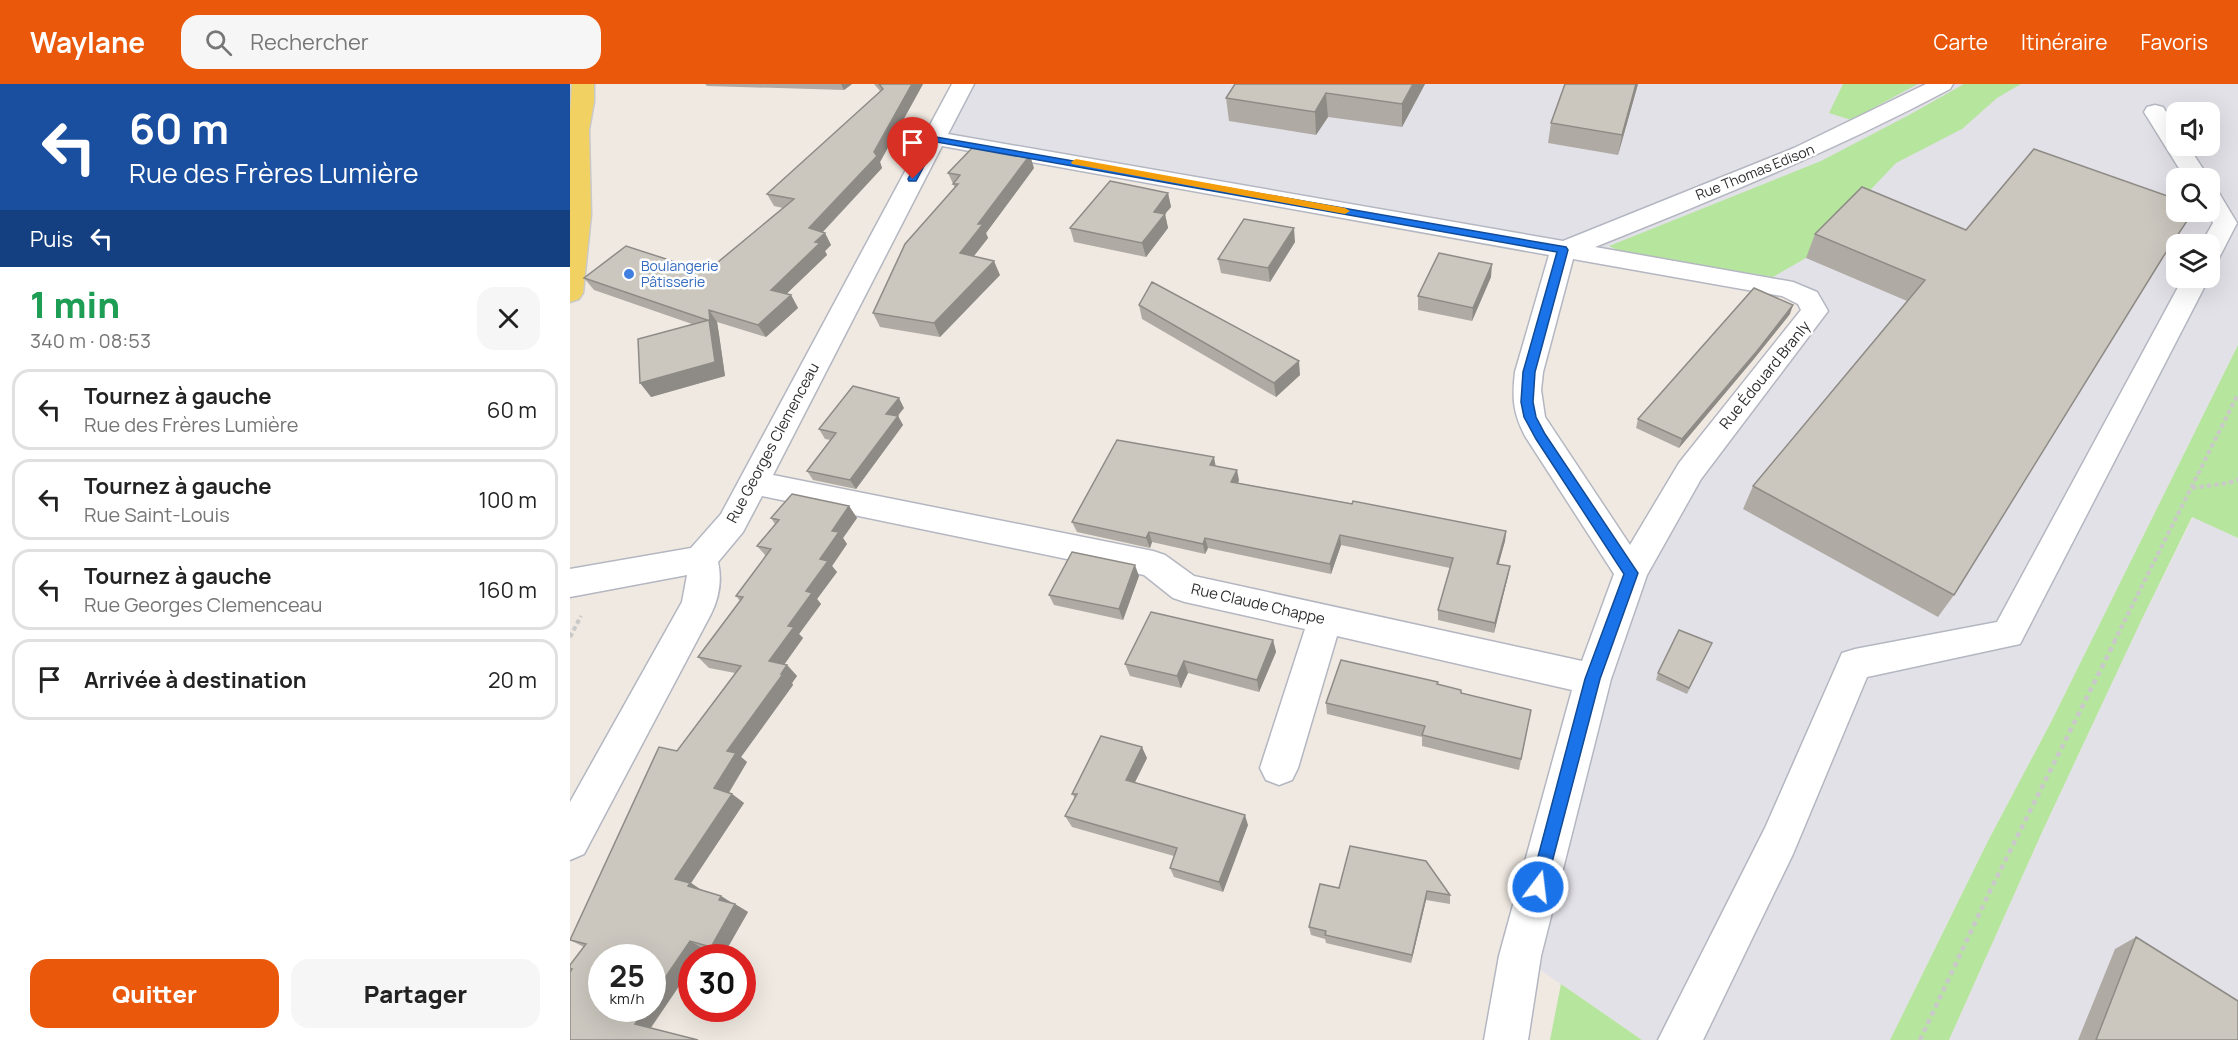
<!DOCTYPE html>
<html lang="fr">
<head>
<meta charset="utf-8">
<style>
  :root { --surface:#fff; --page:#f6f6f6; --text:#222; --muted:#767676; --line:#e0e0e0; --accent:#ea580c }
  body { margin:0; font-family:Manrope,sans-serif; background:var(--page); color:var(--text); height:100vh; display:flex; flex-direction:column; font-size:22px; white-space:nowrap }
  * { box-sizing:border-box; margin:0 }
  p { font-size:20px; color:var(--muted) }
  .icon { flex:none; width:33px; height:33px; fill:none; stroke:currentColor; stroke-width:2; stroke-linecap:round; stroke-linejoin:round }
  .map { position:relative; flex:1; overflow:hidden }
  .sheet { display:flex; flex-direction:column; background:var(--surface); width:570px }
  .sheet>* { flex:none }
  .guide { background:#1a4fa0; color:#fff; overflow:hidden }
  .controls { position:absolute; left:1596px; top:18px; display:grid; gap:12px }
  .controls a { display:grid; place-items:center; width:54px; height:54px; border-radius:12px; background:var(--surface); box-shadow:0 6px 24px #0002; font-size:30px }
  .speed { position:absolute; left:18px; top:860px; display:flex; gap:12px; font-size:30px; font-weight:700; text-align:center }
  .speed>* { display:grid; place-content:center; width:78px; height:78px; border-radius:50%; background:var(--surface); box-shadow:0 6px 24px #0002; line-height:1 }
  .speed small { font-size:15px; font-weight:400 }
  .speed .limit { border:9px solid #d22; background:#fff; color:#111 }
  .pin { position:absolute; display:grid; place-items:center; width:51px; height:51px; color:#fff; margin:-62px -26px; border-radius:50% 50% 50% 0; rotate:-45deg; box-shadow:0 0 6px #0007 }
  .pin .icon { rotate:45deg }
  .me { position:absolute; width:66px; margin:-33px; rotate:15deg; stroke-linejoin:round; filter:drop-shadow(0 0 4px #0008) }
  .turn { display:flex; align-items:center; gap:21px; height:126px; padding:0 30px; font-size:27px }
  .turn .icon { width:78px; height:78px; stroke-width:2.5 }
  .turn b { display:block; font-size:42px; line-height:51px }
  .then { display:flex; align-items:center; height:57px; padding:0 30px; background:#0003; gap:12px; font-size:22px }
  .round { display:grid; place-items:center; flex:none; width:63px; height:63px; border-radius:18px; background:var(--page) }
  .overview { display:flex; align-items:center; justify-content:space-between; height:102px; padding:0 30px }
  h1 { font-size:36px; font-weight:800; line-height:45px; color:#1e9e55 }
  .cta { display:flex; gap:12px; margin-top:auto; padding:12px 30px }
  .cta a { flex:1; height:69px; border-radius:18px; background:var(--accent); color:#fff; font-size:24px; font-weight:800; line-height:69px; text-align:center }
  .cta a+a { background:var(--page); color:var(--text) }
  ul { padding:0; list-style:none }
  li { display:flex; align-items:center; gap:18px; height:81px; margin:0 12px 9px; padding:0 18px; border:3px solid var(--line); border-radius:18px }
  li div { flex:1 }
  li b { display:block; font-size:22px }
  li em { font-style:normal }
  header { display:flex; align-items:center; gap:36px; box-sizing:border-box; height:84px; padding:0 30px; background:var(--accent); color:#fff }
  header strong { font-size:28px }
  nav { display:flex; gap:33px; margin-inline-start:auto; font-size:21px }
  .search { width:420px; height:54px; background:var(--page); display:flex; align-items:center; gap:15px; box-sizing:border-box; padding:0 21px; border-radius:18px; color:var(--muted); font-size:22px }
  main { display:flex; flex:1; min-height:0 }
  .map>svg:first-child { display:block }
  .industrial { fill:#e3e1e8; fill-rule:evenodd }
  .green { fill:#b6e59e }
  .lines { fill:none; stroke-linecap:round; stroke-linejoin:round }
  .minor-casing { stroke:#b4b7c1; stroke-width:3 }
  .major-casing { stroke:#c9c9c9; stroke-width:3 }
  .path-far1 { stroke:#c9c9c9; stroke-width:4; stroke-dasharray:4.5 3; stroke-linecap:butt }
  .path { stroke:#c9c9c9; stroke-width:4.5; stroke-dasharray:5 4; stroke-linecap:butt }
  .minor { fill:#fff; fill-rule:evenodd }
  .major { fill:#f2d163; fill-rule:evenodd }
  .wall { fill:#afaba4 }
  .shaded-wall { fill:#8e8b86 }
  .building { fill:#cbc7bf; stroke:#8e8b86; stroke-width:1.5 }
  .route { fill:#1a73e8; stroke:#114b97; stroke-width:1.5 }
  .slow { fill:#f59e0b }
  .shop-dot { fill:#3f7fe0; stroke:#fff; stroke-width:2 }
  .labels { text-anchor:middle; stroke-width:5; stroke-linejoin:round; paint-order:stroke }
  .far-street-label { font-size:14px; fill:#2e2e2e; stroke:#fff }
  .far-shop-label { font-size:14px; fill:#366cbe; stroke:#fff; text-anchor:start }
  .street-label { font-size:15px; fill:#2e2e2e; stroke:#fff }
</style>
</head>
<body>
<header>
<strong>Waylane</strong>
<div class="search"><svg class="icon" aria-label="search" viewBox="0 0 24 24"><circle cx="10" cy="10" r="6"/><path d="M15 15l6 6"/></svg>Rechercher</div>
<nav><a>Carte</a><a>Itinéraire</a><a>Favoris</a></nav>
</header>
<main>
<section class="sheet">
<div class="guide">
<div class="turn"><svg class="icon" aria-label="left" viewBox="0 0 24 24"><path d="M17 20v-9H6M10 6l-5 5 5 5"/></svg><div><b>60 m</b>Rue des Frères Lumière</div></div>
<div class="then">Puis<svg class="icon" aria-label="left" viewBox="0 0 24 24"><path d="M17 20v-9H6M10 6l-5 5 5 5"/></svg></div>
</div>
<div class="overview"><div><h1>1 min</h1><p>340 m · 08:53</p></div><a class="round"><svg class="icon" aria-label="close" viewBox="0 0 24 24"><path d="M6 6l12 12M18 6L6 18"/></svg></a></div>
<ul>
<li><svg class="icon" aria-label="left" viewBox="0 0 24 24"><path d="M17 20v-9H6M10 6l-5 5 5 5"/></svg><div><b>Tournez à gauche</b><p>Rue des Frères Lumière</p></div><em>60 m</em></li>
<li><svg class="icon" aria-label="left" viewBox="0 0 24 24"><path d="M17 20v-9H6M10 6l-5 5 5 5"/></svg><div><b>Tournez à gauche</b><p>Rue Saint-Louis</p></div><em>100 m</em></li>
<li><svg class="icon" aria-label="left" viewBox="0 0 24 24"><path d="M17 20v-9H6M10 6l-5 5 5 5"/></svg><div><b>Tournez à gauche</b><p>Rue Georges Clemenceau</p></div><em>160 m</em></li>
<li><svg class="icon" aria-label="arrive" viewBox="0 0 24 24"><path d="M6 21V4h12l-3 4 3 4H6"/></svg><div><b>Arrivée à destination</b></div><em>20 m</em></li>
</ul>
<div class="cta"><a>Quitter</a><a>Partager</a></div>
</section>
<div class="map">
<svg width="1668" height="956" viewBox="0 0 1668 956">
  <rect width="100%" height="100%" fill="#efe9e1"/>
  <path class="industrial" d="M 393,0 L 1668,0 L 1668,261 L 1481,638 L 1418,757 L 1320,956 L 1072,956 L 950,872 L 1061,489 L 1205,280 L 1238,213 L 364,54 ZM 1606,28 L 1640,28 L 1640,62 L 1606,62 ZM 1606,94 L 1640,94 L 1640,128 L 1606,128 ZM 1606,160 L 1640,160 L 1640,194 L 1606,194 Z
    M 1623,433 L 1668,454 L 1668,956 L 1379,956 L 1473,746 L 1571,537 Z"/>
  <path class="green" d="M 1273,0 L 1348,0 L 1281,36 L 1259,29 Z
    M 1394,0 L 1451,0 L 1427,14 L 1392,45 L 1326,79 L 1236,174 L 1203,193 L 1053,169 L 1039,162 L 1251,77 L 1339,31 Z
    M 1668,261 L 1668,454 L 1622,433 L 1571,537 L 1473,746 L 1379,956 L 1320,956 L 1418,757 L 1481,638 Z
    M 991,900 L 1072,956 L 980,956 Z"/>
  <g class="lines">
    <defs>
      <path id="minor" d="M 382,0 L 404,0 L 378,50 L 993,157 L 1224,64 L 1356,0 L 1383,0 L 1380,5 C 1265,66 1146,115 1025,163 L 1223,198 L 1247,208 L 1258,227 L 1131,395 L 1077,491 L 1041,595 L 971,872 L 958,956 L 914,956 L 929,872 L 1002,606 L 767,552 L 728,684 L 722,696 L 709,701 L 696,696 L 690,684 L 735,545 L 615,518 L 603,514 L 574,491 L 192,412 L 173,448 L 148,478 C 152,495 149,514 141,530 L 14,770 L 0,776 L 0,718 L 112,518 L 117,491 L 0,513 L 0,485 L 121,464 L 151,430 ZM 372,62 L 979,171 L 945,288 C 942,314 943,329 955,352 L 1044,490 L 1012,577 L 624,492 L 595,471 L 583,467 L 203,391 ZM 1003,175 L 1212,212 L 1228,220 L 1231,226 L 1109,379 L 1060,461 L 975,333 L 971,306 L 973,288 Z
        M 1585,21 L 1593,23 L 1606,44 L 1606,62 L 1618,62 L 1639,94 L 1615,94 L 1574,28 L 1577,23 Z
        M 1640,107 L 1649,109 L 1667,139 L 1649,174 L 1640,176 L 1640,160 L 1631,160 L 1643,139 L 1636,128 L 1640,128 Z
        M 1613,194 L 1639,194 L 1450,560 L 1297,593 L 1223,770 L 1133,956 L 1088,956 L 1195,744 L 1272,569 L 1285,565 L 1427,538 Z"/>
      <path id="major" d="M 2,0 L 24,0 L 24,18 L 19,46 L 21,131 L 13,209 L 9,215 L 0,218 L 0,29 Z"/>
    </defs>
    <use href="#minor" class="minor-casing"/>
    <use href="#major" class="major-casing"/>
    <path class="path-far1" d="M 1622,404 L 1659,399 L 1668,395
      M 0,553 L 11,532
      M 1544,558 L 1668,310"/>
    <path class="path" d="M 1350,956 L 1419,809 L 1545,557"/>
    <use href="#minor" class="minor"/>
    <use href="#major" class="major"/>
  </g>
  <path class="wall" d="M 135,0 L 282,0 L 274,6 L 137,2 Z
    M 304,0 L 353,0 L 310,78 L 312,84 L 253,148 L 255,149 L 261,161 L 255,167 L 257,171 L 216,210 L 221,211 L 228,224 L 196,253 L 147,238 L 155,292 L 81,313 L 122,240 L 24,206 L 14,194 L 136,188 L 213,124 L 204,122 L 197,110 L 311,8 Z
    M 855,0 L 832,43 L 758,33 L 746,51 L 659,37 L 656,14 Z
    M 995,0 L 1068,0 L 1048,71 L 978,59 L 981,39 Z
    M 464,84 L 416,149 L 418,154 L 404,172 L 430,191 L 370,253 L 310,243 L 303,229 L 385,104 L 378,89 Z
    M 598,109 L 601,123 L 595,130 L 598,144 L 576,173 L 504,158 L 500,144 Z
    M 1396,146 L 1593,173 L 1384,511 L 1368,533 L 1173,425 L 1183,402 L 1337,217 L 1236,174 L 1245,150 Z
    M 725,158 L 700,198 L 651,189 L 648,175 Z
    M 921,193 L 902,237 L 848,226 L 848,212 Z
    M 569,221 L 730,291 L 706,313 L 572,235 Z
    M 1220,230 L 1183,276 L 1109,364 L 1066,344 L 1068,335 Z
    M 334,324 L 328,332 L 333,341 L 286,405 L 243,396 L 237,387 L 261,356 L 255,355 L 249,345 Z
    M 645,382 L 669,396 L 668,399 L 936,447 L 935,457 L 928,480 L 940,482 L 938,492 L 924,549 L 868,536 L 868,526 L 880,484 L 771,461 L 761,490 L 638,464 L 635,470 L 582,458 L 580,464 L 507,448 L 502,438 Z
    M 279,422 L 287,434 L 273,454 L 277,460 L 262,482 L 267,488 L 247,515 L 251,520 L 229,550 L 233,554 L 214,580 L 217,581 L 227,592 L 222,599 L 223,601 L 171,673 L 177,678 L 159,709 L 162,710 L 174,719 L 121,799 L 131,806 L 151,812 L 178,828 L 154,870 L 134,865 L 128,873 L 122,873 L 122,883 L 81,944 L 0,956 L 1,886 L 0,885 L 0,881 L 14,863 L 0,856 L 107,667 L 165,589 L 139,584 L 128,573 L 170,517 L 166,512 L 196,472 L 187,462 L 205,440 L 201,434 Z
    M 569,492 L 553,536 L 484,521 L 479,511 Z
    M 703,556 L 706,568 L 689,608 L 618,589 L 611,604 L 560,592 L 555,580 Z
    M 1142,559 L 1117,610 L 1086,596 L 1088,589 Z
    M 868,600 L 891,609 L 961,626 L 949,686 L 852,662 L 852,653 L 757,630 L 756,619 Z
    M 577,674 L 565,698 L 678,741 L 653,808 L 604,793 L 600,784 L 604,772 L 502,743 L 495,732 L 505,714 L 502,710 Z
    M 780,762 L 880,811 L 880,820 L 856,816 L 841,879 L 756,859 L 755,855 L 741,851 L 739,843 L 769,804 Z
    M 1566,853 L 1668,956 L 1508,956 L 1545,865 Z"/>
  <path class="shaded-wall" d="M 271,0 L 282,0 L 274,6 Z
    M 342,0 L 353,0 L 310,78 L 312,84 L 245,156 L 239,144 L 304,68 Z
    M 843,0 L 855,0 L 832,43 L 832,20 Z
    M 1066,0 L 1068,0 L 1048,71 L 1052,51 Z
    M 756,9 L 758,33 L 746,51 L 745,28 Z
    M 460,71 L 464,84 L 416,149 L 418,154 L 396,182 L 390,169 L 408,140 Z
    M 598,109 L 601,123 L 595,130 L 598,144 L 576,173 L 572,159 L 584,128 Z
    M 724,144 L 725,158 L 700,198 L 698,184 Z
    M 255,149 L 261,161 L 255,167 L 257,171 L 208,218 L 201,206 L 245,158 Z
    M 424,177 L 430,191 L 370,253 L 364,239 Z
    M 922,180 L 921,193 L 902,237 L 903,224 Z
    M 221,211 L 228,224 L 196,253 L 188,241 Z
    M 1223,221 L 1220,230 L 1183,276 L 1109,364 L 1112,355 Z
    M 139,226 L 147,238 L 149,250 L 140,237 Z
    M 139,236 L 149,250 L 155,292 L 81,313 L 70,299 Z
    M 729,277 L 730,291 L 706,313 L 704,299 Z
    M 329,314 L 334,324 L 321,339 L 316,330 Z
    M 328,332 L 333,341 L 286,405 L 280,396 Z
    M 644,373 L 646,384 L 640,381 Z
    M 667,386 L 669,396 L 664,408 L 661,398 Z
    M 279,422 L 287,434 L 273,454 L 277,460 L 262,482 L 267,488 L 247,515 L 251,520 L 229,550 L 233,554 L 209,588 L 199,577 L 236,507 L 262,447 Z
    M 936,447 L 935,457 L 926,490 L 927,480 Z
    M 579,448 L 582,458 L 580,464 L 576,454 Z
    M 770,451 L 771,461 L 761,490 L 760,480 Z
    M 635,454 L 638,464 L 635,470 L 633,460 Z
    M 565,481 L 569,492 L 553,536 L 549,525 Z
    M 940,482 L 938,492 L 924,549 L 925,539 Z
    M 703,556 L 706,568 L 689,608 L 687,596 Z
    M 614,577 L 618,589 L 611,604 L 607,592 Z
    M 217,581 L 227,592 L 222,599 L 223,601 L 171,673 L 177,678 L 156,713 L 144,704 L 157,667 Z
    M 572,663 L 577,674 L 561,706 L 556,696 Z
    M 162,710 L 174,719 L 121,799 L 133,807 L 131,810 L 105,795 Z
    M 675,731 L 678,741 L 653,808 L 649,798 Z
    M 857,807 L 856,816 L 841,879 L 842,871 Z
    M 151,812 L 163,820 L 149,816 Z
    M 165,820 L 178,828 L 154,870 L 141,863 Z
    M 120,857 L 134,865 L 128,873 L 122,873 L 122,883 L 79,946 L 65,940 L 75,924 L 82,924 L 82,913 Z"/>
  <path class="building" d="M 309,0 L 342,0 L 304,68 L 307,72 L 239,144 L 255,149 L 245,158 L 250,159 L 201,206 L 221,211 L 188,241 L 139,226 L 140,237 L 139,236 L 137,236 L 14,194 L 56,162 L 136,188 L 224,115 L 197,110 L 313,5 Z
    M 665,0 L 843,0 L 832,20 L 756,9 L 745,28 L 656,14 Z
    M 995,0 L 1066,0 L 1052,51 L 981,39 Z
    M 405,61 L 460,71 L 408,140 L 413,140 L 390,169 L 424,177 L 364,239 L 303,229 L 335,160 L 388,100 L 383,100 L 390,91 L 378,89 Z
    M 1464,65 L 1606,115 L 1606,128 L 1623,128 L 1593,173 L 1384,511 L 1183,402 L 1355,196 L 1245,150 L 1292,103 L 1396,146 Z
    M 540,97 L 598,109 L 584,128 L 595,130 L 572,159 L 500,144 Z
    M 674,135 L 724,144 L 698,184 L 648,175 Z
    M 869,169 L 922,180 L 903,224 L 848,212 Z
    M 582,198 L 729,277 L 704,299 L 569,221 Z
    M 1184,204 L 1223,221 L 1187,267 L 1112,355 L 1068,335 Z
    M 139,236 L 145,278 L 70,299 L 68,255 Z
    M 283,302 L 329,314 L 316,330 L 328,332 L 280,396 L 237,387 L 266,349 L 249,345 Z
    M 547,356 L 644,373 L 640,381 L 667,386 L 661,398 L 782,420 L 783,417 L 936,447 L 927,480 L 940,482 L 925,539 L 868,526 L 883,474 L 770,451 L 760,480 L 635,454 L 633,460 L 579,448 L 576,454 L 502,438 Z
    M 222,410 L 279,422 L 262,447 L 269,448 L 250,475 L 258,477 L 236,507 L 242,509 L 218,542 L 224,543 L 199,577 L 217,581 L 211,590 L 213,590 L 157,667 L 166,669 L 144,704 L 162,710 L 105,795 L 120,799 L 118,802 L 151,812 L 149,816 L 165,820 L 141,863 L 120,857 L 82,913 L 82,873 L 32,873 L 32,924 L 75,924 L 65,940 L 128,956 L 0,956 L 0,888 L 2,885 L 0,885 L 0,881 L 16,860 L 0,856 L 89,663 L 107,667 L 171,582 L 128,573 L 173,513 L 166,512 L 201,465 L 187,462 L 209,436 L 201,434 Z
    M 502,468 L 565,481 L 549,525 L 479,511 Z
    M 581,528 L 703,556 L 687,596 L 614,577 L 607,592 L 555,580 Z
    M 1109,546 L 1142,559 L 1119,604 L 1088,589 Z
    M 771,576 L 868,598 L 867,600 L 891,606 L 891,609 L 961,626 L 951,675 L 852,651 L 855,642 L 756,619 Z
    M 531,652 L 572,663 L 556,696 L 675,731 L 649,798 L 600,784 L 607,764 L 495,732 L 507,710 L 502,710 Z
    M 780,762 L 856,777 L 880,811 L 857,807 L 842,871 L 755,851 L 756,847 L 739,843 L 750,800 L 769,804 Z
    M 1566,853 L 1668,917 L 1668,956 L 1526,956 Z"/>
  <path class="route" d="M 360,52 L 996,163 L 998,166 L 965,288 L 963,318 L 966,333 L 975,350 L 1068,489 L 1030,595 L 974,809 L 968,811 L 962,809 L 960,803 L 1015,595 L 1054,490 L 966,355 L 954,333 L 951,318 L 953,288 L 987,168 L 367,58 L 346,97 L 339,97 L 338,95 Z"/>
  <path class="slow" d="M 506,75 L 775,124 L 780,127 L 775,130 L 502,80 L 501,78 Z"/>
  <circle class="shop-dot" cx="59" cy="190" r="6"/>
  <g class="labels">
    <g class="far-street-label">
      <text transform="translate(1185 88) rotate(-22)" y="5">Rue Thomas Edison</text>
    </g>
    <g class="far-shop-label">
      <text x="71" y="187">Boulangerie<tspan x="71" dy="16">Pâtisserie</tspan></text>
    </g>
    <g class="street-label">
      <text transform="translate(1195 291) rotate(-51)" y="5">Rue Édouard Branly</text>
      <text transform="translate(203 359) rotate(-62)" y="5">Rue Georges Clemenceau</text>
      <text transform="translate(688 520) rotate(13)" y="5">Rue Claude Chappe</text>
    </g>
  </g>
</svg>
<div class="controls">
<a><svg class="icon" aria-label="sound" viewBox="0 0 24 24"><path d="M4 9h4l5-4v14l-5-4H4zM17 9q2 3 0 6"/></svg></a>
<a><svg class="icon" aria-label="search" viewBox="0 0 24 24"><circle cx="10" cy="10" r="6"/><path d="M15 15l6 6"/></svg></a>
<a><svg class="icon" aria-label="layers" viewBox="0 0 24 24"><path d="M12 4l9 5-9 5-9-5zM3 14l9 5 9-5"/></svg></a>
</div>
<div class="speed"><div>25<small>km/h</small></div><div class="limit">30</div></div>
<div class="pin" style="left:343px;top:95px;background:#d93025"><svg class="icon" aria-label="arrive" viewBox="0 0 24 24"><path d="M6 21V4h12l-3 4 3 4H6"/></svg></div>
<svg class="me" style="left:968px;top:803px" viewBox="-20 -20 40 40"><circle r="17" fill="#1a73e8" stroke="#fff" stroke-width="3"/><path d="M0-11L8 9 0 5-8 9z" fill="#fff"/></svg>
</div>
</main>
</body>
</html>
